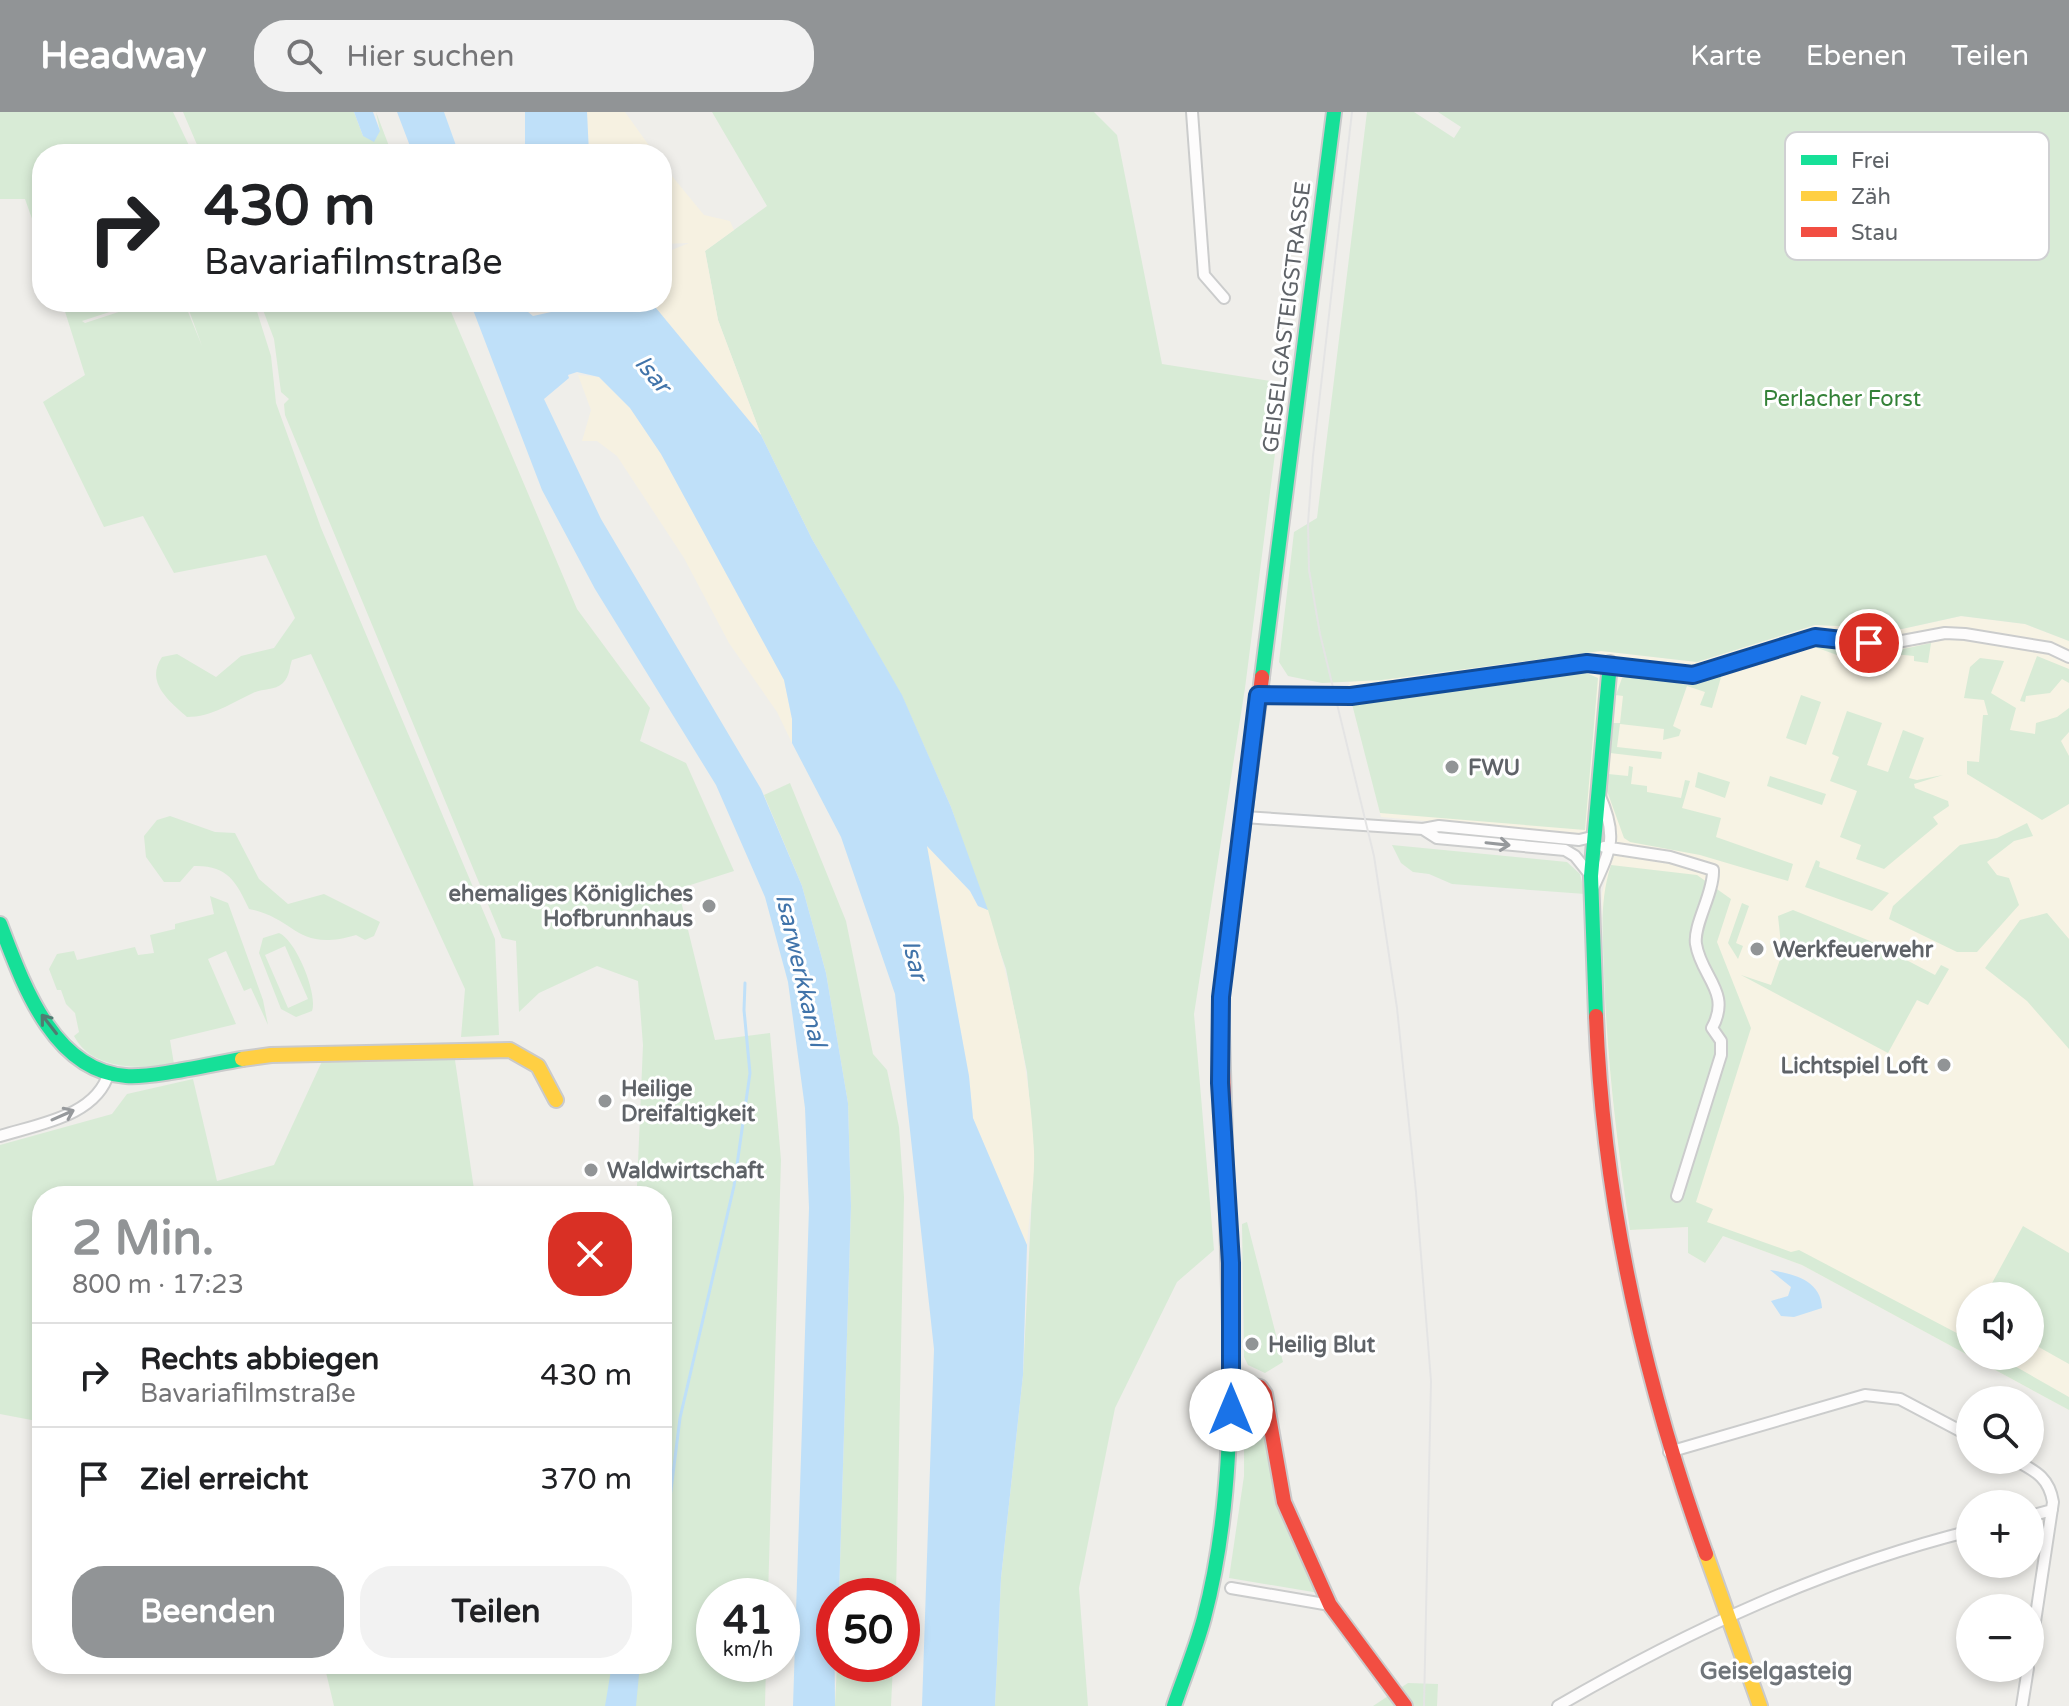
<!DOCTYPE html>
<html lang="de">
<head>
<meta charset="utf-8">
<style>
  :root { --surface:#fff; --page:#f2f2f2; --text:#202124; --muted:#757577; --line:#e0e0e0; --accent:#919496 }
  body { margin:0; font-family:"Varela Round",sans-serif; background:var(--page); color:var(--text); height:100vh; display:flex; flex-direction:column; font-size:30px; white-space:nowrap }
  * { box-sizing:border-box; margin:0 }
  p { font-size:26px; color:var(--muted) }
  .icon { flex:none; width:44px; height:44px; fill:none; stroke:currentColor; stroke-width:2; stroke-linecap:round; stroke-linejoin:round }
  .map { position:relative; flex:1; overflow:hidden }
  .side { position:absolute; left:32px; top:1074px; width:640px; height:488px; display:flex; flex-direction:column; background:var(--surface); border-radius:32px; box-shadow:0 4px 12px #0003 }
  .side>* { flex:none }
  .hud { position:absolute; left:32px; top:32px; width:640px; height:168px; border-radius:32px; box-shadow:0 4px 12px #0003; background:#fff; color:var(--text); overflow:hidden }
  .controls { position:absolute; left:1956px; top:1170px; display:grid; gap:16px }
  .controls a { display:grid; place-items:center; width:88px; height:88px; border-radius:50%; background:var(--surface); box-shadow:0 4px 12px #0003; font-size:40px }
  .speed { position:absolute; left:696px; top:1466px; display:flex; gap:16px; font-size:40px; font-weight:700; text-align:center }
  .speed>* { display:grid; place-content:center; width:104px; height:104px; border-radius:50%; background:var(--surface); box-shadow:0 4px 12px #0003; line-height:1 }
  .speed small { font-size:20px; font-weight:400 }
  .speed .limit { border:12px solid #d22; background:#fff; color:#111 }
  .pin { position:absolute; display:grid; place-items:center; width:68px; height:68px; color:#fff; margin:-34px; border:4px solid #fff; border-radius:50%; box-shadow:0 2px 8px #0007 }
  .me { position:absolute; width:88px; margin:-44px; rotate:0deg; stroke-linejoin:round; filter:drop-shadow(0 0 6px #0008) }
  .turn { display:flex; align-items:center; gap:28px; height:168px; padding:0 40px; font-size:36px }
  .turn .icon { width:104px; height:104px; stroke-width:2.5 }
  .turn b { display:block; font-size:56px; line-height:68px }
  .round { display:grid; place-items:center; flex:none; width:84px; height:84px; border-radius:32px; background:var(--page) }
  .summary { display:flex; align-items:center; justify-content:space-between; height:136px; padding:0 40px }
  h1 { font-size:48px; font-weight:700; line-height:60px; color:var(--accent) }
  .cta { display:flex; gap:16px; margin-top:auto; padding:16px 40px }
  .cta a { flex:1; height:92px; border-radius:32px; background:var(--accent); color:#fff; font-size:32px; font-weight:700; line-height:92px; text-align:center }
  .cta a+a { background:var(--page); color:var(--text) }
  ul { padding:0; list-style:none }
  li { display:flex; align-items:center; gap:24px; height:104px; padding:0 40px; border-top:2px solid var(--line) }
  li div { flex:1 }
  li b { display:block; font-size:30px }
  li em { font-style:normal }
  header { display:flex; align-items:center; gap:48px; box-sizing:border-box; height:112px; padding:0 40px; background:var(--accent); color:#fff }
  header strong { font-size:38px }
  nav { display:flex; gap:44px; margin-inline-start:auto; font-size:28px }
  .search { width:560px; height:72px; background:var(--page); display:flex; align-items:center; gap:20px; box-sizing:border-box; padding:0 28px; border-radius:32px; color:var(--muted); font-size:30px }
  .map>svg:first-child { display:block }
  .commercial { fill:#f7f3e4; fill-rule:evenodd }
  .green { fill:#d8ebd6; fill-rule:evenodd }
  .sand { fill:#f6f1e1 }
  .water { fill:#bfe0f9 }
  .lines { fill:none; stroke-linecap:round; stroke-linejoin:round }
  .stream { stroke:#bfe0f9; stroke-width:3 }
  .street-casing { stroke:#cbcccc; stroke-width:14 }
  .fast-casing { stroke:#cacacb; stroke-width:18 }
  .slow-casing { stroke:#cacacb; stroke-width:18 }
  .jam-casing { stroke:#cacacb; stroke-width:18 }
  .street { stroke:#fdfcfc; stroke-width:10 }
  .fast { stroke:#16e098; stroke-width:14 }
  .slow { stroke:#ffcf43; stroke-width:14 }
  .jam { stroke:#f24e42; stroke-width:14 }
  .tram { stroke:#e4e4e4; stroke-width:2 }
  .oneway { stroke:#96999c }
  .oneway2 { stroke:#507c72 }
  .route-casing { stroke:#114b97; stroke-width:20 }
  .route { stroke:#1a73e8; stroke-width:14 }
  .poi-dot { fill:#919496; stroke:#fff; stroke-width:3 }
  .labels { text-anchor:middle; stroke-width:6; stroke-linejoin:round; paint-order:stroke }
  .street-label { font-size:22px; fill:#5f6368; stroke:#fff }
  .park-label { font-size:22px; fill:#348238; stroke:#fff }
  .poi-label { font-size:22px; font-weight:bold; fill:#5f6368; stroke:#fff; text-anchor:start }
  .water-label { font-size:24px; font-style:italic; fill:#4174aa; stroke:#fff }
  .neighbourhood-label { font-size:24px; font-weight:bold; fill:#70757a; stroke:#fff }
  .key { fill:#fff; stroke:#cfd0d2; stroke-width:2 }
  .key-label { font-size:22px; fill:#5f6368 }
</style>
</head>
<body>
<header>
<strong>Headway</strong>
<div class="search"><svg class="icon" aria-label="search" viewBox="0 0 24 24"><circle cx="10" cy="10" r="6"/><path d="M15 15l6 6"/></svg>Hier suchen</div>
<nav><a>Karte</a><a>Ebenen</a><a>Teilen</a></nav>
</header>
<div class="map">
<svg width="2069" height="1594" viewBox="0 0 2069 1594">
  <rect width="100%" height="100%" fill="#efeeea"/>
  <path class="commercial" d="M 1961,504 L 2025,512 L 2069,529 L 2069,1298 L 1802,1153 L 1723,1124 L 1705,1151 L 1688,1141 L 1688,1115 L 1630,1118 L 1616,1022 L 1606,920 L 1602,781 L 1616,726 L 1381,705 L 1349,570 L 1601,539 L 1697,550 L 1815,513 L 1902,517 ZM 1970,1184 L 2030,1184 L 2030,1244 L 1970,1244 Z"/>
  <path class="green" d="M 0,0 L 173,0 L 193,42 L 42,42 L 42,135 L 25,87 L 0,87 Z
    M 183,0 L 354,0 L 363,24 L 380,19 L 376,0 L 392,42 L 201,42 Z
    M 712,0 L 1094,0 L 1117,23 L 1162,252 L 1284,271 L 1245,576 L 1194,902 L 1214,1138 L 1177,1170 L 1115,1296 L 1079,1476 L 1088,1594 L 995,1594 L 1001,1466 L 1023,1263 L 1034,1043 L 1027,960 L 1006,857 L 951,695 L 902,584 L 812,427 L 761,323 L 718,208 L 705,139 L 767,94 Z
    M 1367,0 L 1414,0 L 1454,26 L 1461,15 L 1438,0 L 2069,0 L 2069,529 L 2025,512 L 1961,504 L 1902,517 L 1815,513 L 1697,550 L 1601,539 L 1382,568 L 1322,571 L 1288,564 L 1279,550 L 1294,420 L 1317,406 Z
    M 62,190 L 140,190 L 82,209 L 85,211 L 149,190 L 184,190 L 202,234 L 186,190 L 254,190 L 271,244 L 276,291 L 321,416 L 495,827 L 499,923 L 461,925 L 465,877 L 311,542 L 292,548 C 289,556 290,564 283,571 C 274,579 263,576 253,581 C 231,591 212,605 187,605 C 168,588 145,570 162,545 L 177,542 L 216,565 L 241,544 L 274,536 L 295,506 L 266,443 L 174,461 L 143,404 L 104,415 L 43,290 L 85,263 Z
    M 260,190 L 436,190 L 441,196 L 449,195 L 577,497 L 650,596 L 640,629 L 686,651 L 734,759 L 678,777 L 715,928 L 770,921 L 781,1048 L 768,1484 L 714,1484 L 714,1552 L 766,1552 L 765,1594 L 334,1594 L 324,1552 L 662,1552 L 662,1084 L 632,1084 L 637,1074 L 643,933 L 638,869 L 597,854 L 539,881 L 519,900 L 516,829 L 502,826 L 285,303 L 284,292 L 289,287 L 281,280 L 274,227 Z
    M 1931,531 L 1928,551 L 1914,549 L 1914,544 L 1894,542 L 1887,561 L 1812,534 L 1889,540 Z
    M 2037,544 L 2069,557 L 2069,571 L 2062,567 L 2050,581 L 2026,584 L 2025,590 L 2020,589 Z
    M 1980,546 L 2004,549 L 1991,581 L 2016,596 L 2010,618 L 2035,622 L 2036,611 L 2057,605 L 2069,596 L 2069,620 L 2061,629 L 2069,644 L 2069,692 L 2042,708 L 1967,662 L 1967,649 L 1979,650 L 1983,603 L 1988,603 L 1984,588 L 1964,586 L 1970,555 Z
    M 1584,560 L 1598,566 L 1585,718 L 1380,701 L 1352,592 Z
    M 1722,562 L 1712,596 L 1700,593 L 1705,580 L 1687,574 L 1673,614 L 1681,618 L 1679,624 L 1663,628 L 1664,617 L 1620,612 L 1617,635 L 1662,640 L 1661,647 L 1610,641 L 1613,611 L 1620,611 L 1623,584 L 1616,583 L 1622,566 L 1634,563 L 1687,573 Z
    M 1801,583 L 1821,590 L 1806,633 L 1786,626 Z
    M 1847,599 L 1882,611 L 1867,653 L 1888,660 L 1903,618 L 1924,626 L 1909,666 L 1917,668 L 1943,663 L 1914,672 L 1915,676 L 1948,689 L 1949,694 L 1933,705 L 1938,712 L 1884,757 L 1856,747 L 1861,733 L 1840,725 L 1857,679 L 1830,669 L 1839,645 L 1832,642 Z
    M 1629,654 L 1633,655 L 1631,672 L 1647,674 L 1647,680 L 1681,686 L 1685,668 L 1690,669 L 1682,696 L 1721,706 L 1716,725 L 1793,752 L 1788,769 L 1700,743 L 1630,730 L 1624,726 L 1607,679 L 1608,662 L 1628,664 Z
    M 1698,660 L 1730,670 L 1725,686 L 1695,675 Z
    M 1770,664 L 1826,682 L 1822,693 L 1767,674 Z
    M 790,671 L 846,809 L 873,942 L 887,958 L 899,1015 L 904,1085 L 896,1484 L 839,1484 L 851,1094 L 848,991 L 826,861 L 802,774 L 764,683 Z
    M 170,704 L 215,720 L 235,721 L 259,767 L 288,792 L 324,782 L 380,810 L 374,824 L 365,828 L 356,823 C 296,841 296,806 249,797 C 236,769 227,753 194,754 L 180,770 L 164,770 L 146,745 L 144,724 L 157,708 Z
    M 2027,711 L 2033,724 L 2014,729 L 1987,750 L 1997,763 L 2009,766 L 2019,793 L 1977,840 L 1957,840 L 1889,807 L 1893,794 L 1960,733 L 1997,726 Z
    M 1392,733 L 1567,750 L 1580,762 L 1585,782 L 1452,772 L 1429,762 L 1413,760 L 1401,751 Z
    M 1816,748 L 1820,750 L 1819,755 L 1889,781 L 1872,799 L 1805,775 Z
    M 1611,753 L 1697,763 L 1731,787 L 1717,830 L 1751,916 L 1696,1090 L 1713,1097 L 1707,1110 L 1791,1140 L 1799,1138 L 1970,1228 L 1970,1244 L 1997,1244 L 2069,1285 L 2069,1298 L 1802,1153 L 1723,1124 L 1705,1151 L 1688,1141 L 1688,1115 L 1630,1118 C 1617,1033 1607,948 1604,862 C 1603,823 1599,790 1611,753 Z
    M 210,784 L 228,791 L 263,888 L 268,913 L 251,876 L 244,879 L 226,839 L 208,847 L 236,912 L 170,928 L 174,952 C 141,957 92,959 74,924 L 79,920 L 75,901 L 66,892 L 61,878 L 57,878 L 49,857 L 57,842 L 74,839 L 77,848 L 135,835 L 138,843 L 154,841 L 150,823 L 175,817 L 175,812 L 214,802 Z
    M 1742,791 L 1749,794 L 1736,831 L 1743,834 L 1738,847 L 1728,831 Z
    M 1793,798 L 1870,829 L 1935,863 L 1941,853 L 1949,857 L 1928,893 L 1917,888 L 1888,941 L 1741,863 L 1771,873 L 1782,842 L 1778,804 Z
    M 2047,801 L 2069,827 L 2069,937 L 2027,889 L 1985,856 L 2020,808 Z
    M 279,821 C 296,828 318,882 312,899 L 296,905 L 281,897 L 259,841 L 263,826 ZM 285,834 L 308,887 L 288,896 L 265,843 Z
    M 324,945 L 455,948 L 475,1084 L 42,1084 L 42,1310 L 0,1302 L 0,1033 L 112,1002 L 127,982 L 193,967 L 217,1069 L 274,1053 Z
    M 1247,1110 L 1283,1250 L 1265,1261 L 1248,1253 L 1244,1245 L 1242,1112 Z
    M 2023,1114 L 2069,1141 L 2069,1252 L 2030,1230 L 2030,1184 L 1985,1184 Z
    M 1254,1290 L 1263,1306 L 1281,1395 L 1319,1481 L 1229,1466 L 1244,1364 L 1244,1295 Z
    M 837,1552 L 893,1552 L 891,1594 L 835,1594 Z
    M 1408,1571 L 1438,1572 L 1437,1594 L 1373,1594 Z"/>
  <path class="sand" d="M 587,0 L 625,0 L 655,42 L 589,42 Z
    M 662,52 L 704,103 L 730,109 L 734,118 L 705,139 L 718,208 L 761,323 L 651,190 L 662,190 L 662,142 L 689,131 L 662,132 Z
    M 578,263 L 599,265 L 630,296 L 661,342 L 784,568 L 792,607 L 792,631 L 777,600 L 729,531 L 684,446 L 617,344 L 597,329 L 582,329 L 591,298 Z
    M 926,733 L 970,779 L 978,794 L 988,798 C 1012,877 1030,957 1034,1040 C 1035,1070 1029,1103 1027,1133 L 973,1006 L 969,964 Z"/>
  <path class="water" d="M 354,0 L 373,0 L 380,19 L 374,30 L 363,24 Z
    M 397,0 L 444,0 L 459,42 L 413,42 Z
    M 525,0 L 587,0 L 589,42 L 525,42 Z
    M 470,190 L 516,190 L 533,204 L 551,200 L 547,190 L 553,190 L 557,198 L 556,190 L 651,190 L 761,323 L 812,427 L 902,583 L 951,695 L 988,798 L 978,794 L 970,779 L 927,734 L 969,964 L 973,1006 L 1027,1133 L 1023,1263 L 1001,1466 L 995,1594 L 922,1594 L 934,1237 L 895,882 L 841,725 L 792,631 L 792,607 L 784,568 L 661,342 L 630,296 L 599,265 L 577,260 L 568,263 L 569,266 L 544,287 L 601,407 L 761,677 L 802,774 L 826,861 L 848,991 L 851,1094 L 839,1484 L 834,1484 L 835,1594 L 793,1594 L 809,1096 L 805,996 L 788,870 L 765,785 L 716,673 L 595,477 L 542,378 Z
    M 1770,1158 C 1794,1162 1821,1168 1822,1196 L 1794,1205 L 1781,1204 L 1771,1189 L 1788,1184 L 1791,1175 Z
    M 612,1552 L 640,1552 L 636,1594 L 605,1594 Z"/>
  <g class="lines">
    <path class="stream" d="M 662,1450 L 680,1306 L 734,1074 L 750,961 L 744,898 L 745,871"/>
    <defs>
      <path id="street" d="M 1192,0 L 1204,163 L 1224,186
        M 1258,583 L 1351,584 L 1587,551 L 1693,563 L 1815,525 L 1897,530 L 1945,521 L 1965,522 L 2050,536 L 2069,545
        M 1244,705 L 1423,717 L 1439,714 L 1579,728 L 1592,725
        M 1423,717 L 1437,726 L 1565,738 L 1575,744 L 1591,764
        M 1604,735 L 1670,745 L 1713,758 C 1714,781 1693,813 1696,832 C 1701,865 1732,880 1712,916 L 1721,929 L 1721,943 L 1677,1084
        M 1593,776 C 1611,737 1618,724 1599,682
        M 0,1024 C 39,1012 97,1004 109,960
        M 1669,1340 L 1865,1283 L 1900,1287 L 1970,1324
        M 2015,1348 C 2035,1359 2049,1365 2053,1390 L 2030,1543
        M 2030,1404 L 2052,1398
        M 1231,1476 L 1330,1493
        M 1558,1594 C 1689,1518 1823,1456 1970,1419
        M 2022,1594 L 2028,1556"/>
      <path id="fast" d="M 1262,565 L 1334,0
        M 0,812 C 22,869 52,959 126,964 C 153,966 212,952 242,947
        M 1596,904 L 1591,764 L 1610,551
        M 1174,1594 C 1184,1565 1196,1536 1204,1506 C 1226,1423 1230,1336 1231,1250"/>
      <path id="slow" d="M 242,947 L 271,943 L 510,938 L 538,954 L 556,988
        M 1706,1442 L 1760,1594"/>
      <path id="jam" d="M 1596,904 C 1603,1088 1644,1269 1706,1442
        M 1231,1250 L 1221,885 L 1262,565
        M 1231,1270 L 1260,1275 L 1265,1282 L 1284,1390 L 1330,1493 L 1405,1594"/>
    </defs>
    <use href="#street" class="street-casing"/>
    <use href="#fast" class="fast-casing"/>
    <use href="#slow" class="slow-casing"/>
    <use href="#jam" class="jam-casing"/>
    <use href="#street" class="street"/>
    <use href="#fast" class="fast"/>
    <use href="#slow" class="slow"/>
    <use href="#jam" class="jam"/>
    <path class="tram" d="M 1352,0 L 1313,344 L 1308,411 L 1309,458 L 1320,522 L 1374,744 L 1397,896 L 1416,1080 L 1431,1269 L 1424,1594"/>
  </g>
  <defs><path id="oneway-shaft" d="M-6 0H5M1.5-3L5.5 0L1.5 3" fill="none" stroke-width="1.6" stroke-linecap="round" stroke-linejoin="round" transform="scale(2)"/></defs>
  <g class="oneway">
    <use href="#oneway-shaft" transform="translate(1498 732) rotate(6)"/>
    <use href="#oneway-shaft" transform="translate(63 1003) rotate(-24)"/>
  </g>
  <use class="oneway2" href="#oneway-shaft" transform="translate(49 912) rotate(-128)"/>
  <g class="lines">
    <defs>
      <path id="route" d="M 1231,1298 L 1231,1151 L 1220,971 L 1221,885 L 1258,583 L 1351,584 L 1587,551 L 1693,563 L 1815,525 L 1869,531"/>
    </defs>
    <use href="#route" class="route-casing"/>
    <use href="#route" class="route"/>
  </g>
  <g class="poi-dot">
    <circle cx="1452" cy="655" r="8"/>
    <circle cx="709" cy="794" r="8"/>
    <circle cx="1757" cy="837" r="8"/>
    <circle cx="1944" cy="953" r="8"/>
    <circle cx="605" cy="989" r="8"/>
    <circle cx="591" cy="1058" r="8"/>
    <circle cx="1252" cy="1232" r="8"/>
  </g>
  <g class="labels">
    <g class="street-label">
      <text transform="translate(1286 205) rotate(-83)" y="8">GEISELGASTEIGSTRASSE</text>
    </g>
    <g class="park-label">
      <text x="1842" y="294">Perlacher Forst</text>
    </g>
    <g class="poi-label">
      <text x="1468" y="663">FWU</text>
      <text x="693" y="789" text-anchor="end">ehemaliges Königliches<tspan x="693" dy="25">Hofbrunnhaus</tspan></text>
      <text x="1773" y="845">Werkfeuerwehr</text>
      <text x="1928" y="961" text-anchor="end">Lichtspiel Loft</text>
      <text x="621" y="984">Heilige<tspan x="621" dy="25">Dreifaltigkeit</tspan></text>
      <text x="607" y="1066">Waldwirtschaft</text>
      <text x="1268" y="1240">Heilig Blut</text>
    </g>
    <g class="water-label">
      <text transform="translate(653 262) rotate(50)" y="8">Isar</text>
      <text transform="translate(915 848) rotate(76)" y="8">Isar</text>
      <text transform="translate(801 858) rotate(77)" y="8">Isarwerkkanal</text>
    </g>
    <g class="neighbourhood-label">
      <text x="1776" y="1567">Geiselgasteig</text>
    </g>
  </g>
  <rect x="1785" y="20" width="264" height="128" rx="12" class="key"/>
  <rect x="1801" y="43" width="36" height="10" fill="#16e098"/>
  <rect x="1801" y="79" width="36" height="10" fill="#ffcf43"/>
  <rect x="1801" y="115" width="36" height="10" fill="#f24e42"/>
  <g class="key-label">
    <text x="1851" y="56">Frei</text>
    <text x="1851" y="92">Zäh</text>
    <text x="1851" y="128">Stau</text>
  </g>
</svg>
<div class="controls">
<a><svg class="icon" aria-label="sound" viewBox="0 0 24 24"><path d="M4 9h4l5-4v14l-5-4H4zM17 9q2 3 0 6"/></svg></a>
<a><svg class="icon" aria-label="search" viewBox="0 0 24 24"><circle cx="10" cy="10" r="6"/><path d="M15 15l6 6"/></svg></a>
<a>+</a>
<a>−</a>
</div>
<div class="speed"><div>41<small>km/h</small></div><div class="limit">50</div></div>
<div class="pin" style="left:1869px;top:531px;background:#d93025"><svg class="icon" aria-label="arrive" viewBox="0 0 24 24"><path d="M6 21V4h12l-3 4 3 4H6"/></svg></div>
<svg class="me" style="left:1231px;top:1298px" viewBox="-20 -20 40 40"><circle r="19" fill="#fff"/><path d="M0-13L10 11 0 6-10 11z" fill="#1a73e8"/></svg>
<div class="hud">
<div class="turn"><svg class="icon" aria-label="right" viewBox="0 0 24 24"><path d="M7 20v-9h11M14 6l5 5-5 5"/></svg><div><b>430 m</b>Bavariafilmstraße</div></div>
</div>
<section class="side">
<div class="summary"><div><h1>2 Min.</h1><p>800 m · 17:23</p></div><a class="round" style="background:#d93025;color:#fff"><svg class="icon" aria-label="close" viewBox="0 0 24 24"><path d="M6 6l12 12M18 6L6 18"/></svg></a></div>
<ul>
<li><svg class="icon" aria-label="right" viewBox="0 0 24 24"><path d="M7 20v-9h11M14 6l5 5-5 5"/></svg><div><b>Rechts abbiegen</b><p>Bavariafilmstraße</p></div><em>430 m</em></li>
<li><svg class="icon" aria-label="arrive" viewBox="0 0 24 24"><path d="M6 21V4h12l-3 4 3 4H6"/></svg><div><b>Ziel erreicht</b></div><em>370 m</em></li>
</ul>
<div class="cta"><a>Beenden</a><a>Teilen</a></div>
</section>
</div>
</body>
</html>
